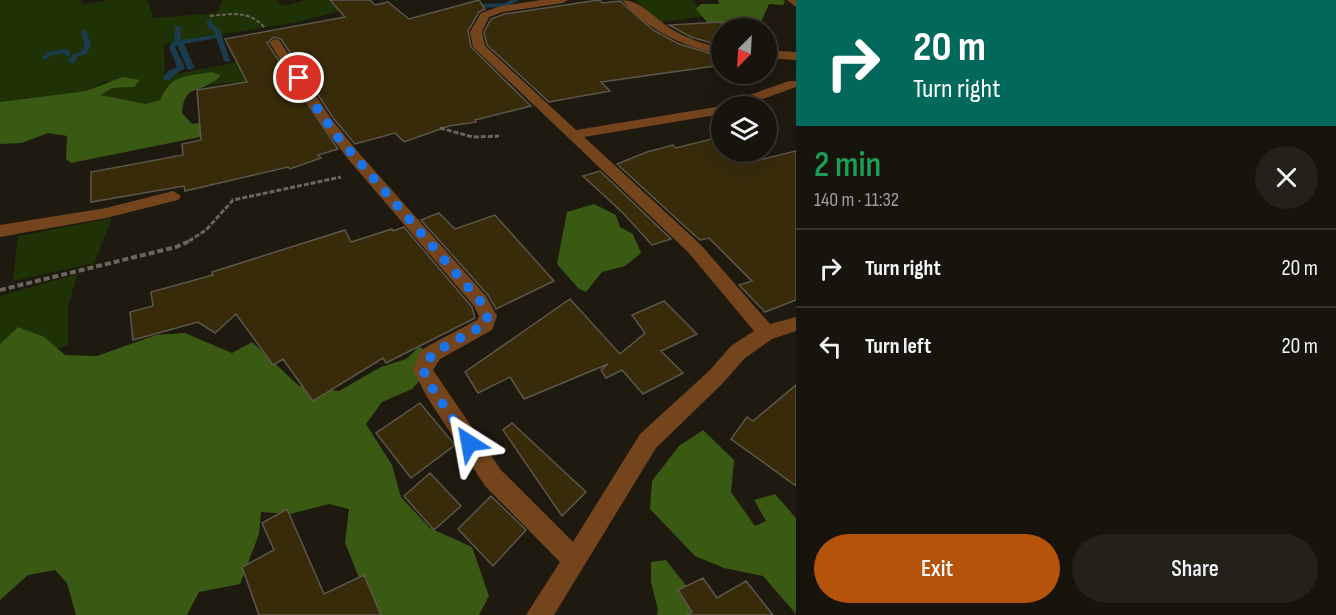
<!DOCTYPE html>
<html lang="en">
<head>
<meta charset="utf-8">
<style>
  :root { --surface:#16140c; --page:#23211a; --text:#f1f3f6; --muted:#9e9e9d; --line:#35332d; --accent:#b45309 }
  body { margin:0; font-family:"Sofia Sans Condensed",sans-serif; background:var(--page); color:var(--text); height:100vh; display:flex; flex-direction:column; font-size:22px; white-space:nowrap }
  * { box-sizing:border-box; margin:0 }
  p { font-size:20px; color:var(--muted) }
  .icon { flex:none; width:33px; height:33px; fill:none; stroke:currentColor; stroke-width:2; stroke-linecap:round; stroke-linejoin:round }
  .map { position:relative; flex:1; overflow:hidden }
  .details { display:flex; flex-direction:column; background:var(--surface); width:540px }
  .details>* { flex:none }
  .banner { background:#00695c; color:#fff; overflow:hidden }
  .needle { width:39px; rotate:204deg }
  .tools { position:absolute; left:711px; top:18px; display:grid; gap:12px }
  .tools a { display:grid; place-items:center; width:66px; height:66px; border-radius:50%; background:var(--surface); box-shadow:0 6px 24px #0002,0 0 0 2px var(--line); font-size:30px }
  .pin { position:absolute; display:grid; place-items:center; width:51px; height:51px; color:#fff; margin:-26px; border:3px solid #fff; border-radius:50%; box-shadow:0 2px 6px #0007 }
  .me { position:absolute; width:66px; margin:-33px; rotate:326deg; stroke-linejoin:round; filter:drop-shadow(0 0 4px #0008) }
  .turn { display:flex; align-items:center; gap:21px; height:126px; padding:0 18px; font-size:27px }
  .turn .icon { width:78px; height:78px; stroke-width:2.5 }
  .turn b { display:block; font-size:42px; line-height:51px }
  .round { display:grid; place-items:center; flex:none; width:63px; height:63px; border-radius:32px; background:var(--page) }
  .summary { display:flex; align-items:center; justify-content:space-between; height:102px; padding:0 18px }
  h1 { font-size:36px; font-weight:600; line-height:45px; color:#1e9e55 }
  .cta { display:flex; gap:12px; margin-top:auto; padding:12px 18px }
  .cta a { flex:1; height:69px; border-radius:36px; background:var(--accent); color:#fff; font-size:24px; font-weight:600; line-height:69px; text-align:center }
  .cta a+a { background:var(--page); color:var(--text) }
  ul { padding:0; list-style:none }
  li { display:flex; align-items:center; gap:18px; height:78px; padding:0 18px; border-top:2px solid var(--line) }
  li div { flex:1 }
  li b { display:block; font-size:22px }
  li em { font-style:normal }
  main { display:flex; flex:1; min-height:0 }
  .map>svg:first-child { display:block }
  .green { fill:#1f3206 }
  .forest { fill:#3a5913 }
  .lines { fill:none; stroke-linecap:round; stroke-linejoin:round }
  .stream { fill:#1b3b4e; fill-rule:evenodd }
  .building { fill:#372b0a; stroke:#5c574c; stroke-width:1.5 }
  .path-far2 { stroke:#6a665d; stroke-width:2; stroke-dasharray:4 2; stroke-linecap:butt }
  .path-far1 { stroke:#6a665d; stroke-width:3; stroke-dasharray:5 2; stroke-linecap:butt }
  .path { stroke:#6a665d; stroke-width:4; stroke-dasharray:6 3; stroke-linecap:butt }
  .street { fill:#74451d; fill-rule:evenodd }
  .route { stroke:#1a73e8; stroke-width:10; stroke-dasharray:0 18 }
</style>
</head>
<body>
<main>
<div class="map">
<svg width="796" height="615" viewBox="0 0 796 615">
  <rect width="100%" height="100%" fill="#1e1a10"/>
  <path class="green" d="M 0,0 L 81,0 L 83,5 L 108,0 L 147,0 L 154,18 L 217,13 L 223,0 L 276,0 L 282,6 L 307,0 L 328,0 L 340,11 L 298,22 L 164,44 L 165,76 L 281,54 L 292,78 L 236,89 L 233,82 L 211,85 L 220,75 L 166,86 L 160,100 L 146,104 L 101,95 L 112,88 L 134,87 L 106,81 L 86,91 L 0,102 Z
    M 635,0 L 692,0 L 707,16 L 660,22 Z
    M 112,218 L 94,263 L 13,281 L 18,236 Z
    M 77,274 L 68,308 L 68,345 L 0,366 L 0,296 Z"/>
  <path class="forest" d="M 718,0 L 782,0 L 785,1 L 783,5 L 769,4 L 759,27 L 735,25 L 734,27 L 738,28 L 712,28 L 696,9 L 701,4 L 719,4 Z
    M 211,72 L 221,75 C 201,97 185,80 182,113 L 192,124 L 207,122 L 210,135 L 71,163 L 66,159 L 67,136 L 48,133 L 22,143 L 0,144 L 0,102 L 86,91 L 123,77 L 140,80 L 134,87 L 112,88 L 101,95 L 146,104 L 160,100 C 171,74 185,77 211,72 Z
    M 594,204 L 616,215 L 620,227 L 633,234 L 641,253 L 625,266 L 602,272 L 586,292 L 578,288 L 557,264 L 567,212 Z
    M 18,327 L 44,337 L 65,355 L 97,356 L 156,335 L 185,333 L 232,353 L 252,342 L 299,386 L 339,391 L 381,367 L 406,359 L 419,347 L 427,350 L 433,365 L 412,389 L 382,402 L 366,424 L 392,465 L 401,497 L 430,528 L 472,547 L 489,596 L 479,615 L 374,615 L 345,543 L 349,509 L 329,504 L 290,514 L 261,512 L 259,534 L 240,584 L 199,592 L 187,615 L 76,615 L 67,583 L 55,570 L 28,575 L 0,600 L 0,344 Z
    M 703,430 L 734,460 L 731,492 L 755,526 L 766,521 L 754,500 L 775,494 L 796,518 L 796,614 L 763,576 L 724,568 L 695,556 L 650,509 L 652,481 L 679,446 Z
    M 666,560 L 700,603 L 706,615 L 657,615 L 658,610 L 651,582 L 651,562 Z"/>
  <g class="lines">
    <path class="stream" d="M 511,0 L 518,0 C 508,9 494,7 482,8 L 479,6 L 482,4 L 505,3 Z
      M 207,20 L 211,20 L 213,25 L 220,30 L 230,61 L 229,62 L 224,61 L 216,38 L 184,44 L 195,68 L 188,70 L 177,45 L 175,47 L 185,68 L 174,75 L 170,80 L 164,80 L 163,78 L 168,71 L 177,67 L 169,47 L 175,39 L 174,36 L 176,26 L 181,27 L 180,36 L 182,40 L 215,35 L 214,31 L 207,26 Z
      M 84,30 L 87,32 L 91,46 L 86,54 L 78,56 L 74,63 L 70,63 L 68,62 L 73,54 L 81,52 L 85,46 L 81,32 Z
      M 67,49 L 70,51 L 69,56 L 65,56 L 64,53 L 51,55 L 45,60 L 42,58 L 47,52 Z
      M 303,72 L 310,74 L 316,89 L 315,91 L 308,89 L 302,74 Z"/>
  </g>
  <path class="building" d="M 330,0 L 370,0 L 375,5 L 388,2 L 409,19 L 479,0 L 485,9 L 479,12 L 468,31 L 471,47 L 531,106 L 475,120 L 476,122 L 449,126 L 404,142 L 395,133 L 355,144 L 334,119 L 281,39 L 274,37 L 267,43 L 338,149 L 318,155 L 321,158 L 290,169 L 288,167 L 185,191 L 184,186 L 91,202 L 91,172 L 183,155 L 182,144 L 201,140 L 197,90 L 247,82 L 225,39 L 345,17 Z
    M 599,0 L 603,3 L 620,1 L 653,30 L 679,44 L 722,57 L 722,65 L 601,82 L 610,91 L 549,102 L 487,45 L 484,32 L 491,19 L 504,14 Z
    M 722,22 L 722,46 L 691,37 L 669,25 Z
    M 715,138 L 722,143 L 722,152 L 732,152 L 746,163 L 796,151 L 796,300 L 765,312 L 739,285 L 752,281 L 709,238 L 700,240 L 691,232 L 617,164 L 647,152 L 673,145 L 676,148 Z
    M 600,171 L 671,239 L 652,245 L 623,213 L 583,176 Z
    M 439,213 L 455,229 L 495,215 L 554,281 L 496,309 L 488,295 L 421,220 Z
    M 404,227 L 472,307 L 475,318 L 386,363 L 383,358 L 313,401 L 283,359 L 273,365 L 236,314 L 215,333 L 198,322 L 133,340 L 130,312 L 153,306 L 151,292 L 213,275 L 212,272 L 345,230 L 351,242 L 392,229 L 393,231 Z
    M 570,299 L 620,354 L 645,333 L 632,315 L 664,301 L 697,334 L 661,351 L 683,373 L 643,394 L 622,370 L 606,378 L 601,370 L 608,364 L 524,399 L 510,377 L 478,393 L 465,372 Z
    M 796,385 L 796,486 L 731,439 L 747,417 L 753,421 Z
    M 420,403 L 455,445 L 411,478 L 376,433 Z
    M 512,423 L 586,492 L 562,516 L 503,430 Z
    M 430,473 L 461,506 L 434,530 L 404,496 Z
    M 491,496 L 526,530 L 493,566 L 458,529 Z
    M 287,509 L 324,594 L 364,575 L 381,615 L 259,615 L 242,567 L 274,550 L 262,523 Z
    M 703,578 L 717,598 L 746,581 L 773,615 L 687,615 L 692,612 L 678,590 Z"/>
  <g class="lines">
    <path class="path-far2" d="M 210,16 C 231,14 249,10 264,27"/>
    <path class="path-far1" d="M 440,128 L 473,137 L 499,136
      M 189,241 L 206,230 L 233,200 L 341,177"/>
    <path class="path" d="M 0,290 L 176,247 L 192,240"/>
    <path class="street" d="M 541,0 L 568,0 L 563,3 L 503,12 L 489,17 L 482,32 L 485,46 L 576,130 L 722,106 L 724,106 L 722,106 L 722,114 L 584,137 L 700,244 L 770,324 L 796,317 L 796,331 L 772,339 L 745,358 L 723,383 L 656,448 L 554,615 L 526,615 L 560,562 L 485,486 L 427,397 L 413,370 L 420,353 L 426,347 L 477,320 L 479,316 L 474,306 L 348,159 L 321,123 L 269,42 L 275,39 L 279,40 L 332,120 L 358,152 L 486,296 L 497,316 L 492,330 L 440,359 L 433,370 L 501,470 L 573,542 L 640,434 L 709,371 L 731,346 L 754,331 L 688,252 L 473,47 L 470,32 L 481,13 L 501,6 Z
      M 622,0 C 641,0 656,20 673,30 C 688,39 704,44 722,48 L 722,55 C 684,47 647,30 622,0 Z
      M 787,0 L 796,0 L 796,7 Z
      M 766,50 L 796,52 L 796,60 L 766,58 Z
      M 789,81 L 796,81 L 796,87 L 743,106 L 725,106 L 727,103 Z
      M 173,191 L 181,196 L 178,200 L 106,218 L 0,237 L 0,225 L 106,208 Z"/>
  </g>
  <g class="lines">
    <path class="route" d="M 299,78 L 302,87 L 336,135 L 480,301 L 488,319 L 484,325 L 433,353 L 423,370 L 434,391 L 469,443"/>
  </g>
</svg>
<div class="tools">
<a><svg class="needle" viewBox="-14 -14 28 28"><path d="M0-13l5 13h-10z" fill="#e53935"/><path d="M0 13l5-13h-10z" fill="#9e9e9d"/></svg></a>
<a><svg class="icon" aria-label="layers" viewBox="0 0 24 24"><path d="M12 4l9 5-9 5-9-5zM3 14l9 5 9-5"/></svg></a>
</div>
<div class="pin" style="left:299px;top:78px;background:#d93025"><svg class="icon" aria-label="arrive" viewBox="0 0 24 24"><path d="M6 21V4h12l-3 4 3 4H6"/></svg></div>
<svg class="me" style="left:469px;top:443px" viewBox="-20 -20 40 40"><path d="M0-17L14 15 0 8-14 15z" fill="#1a73e8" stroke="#fff" stroke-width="4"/></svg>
</div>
<section class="details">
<div class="banner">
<div class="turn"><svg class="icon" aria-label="right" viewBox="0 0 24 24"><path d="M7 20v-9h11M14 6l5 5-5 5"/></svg><div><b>20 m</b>Turn right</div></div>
</div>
<div class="summary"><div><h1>2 min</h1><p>140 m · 11:32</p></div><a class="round"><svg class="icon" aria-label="close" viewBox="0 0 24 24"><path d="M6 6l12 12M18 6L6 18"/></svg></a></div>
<ul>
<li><svg class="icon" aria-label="right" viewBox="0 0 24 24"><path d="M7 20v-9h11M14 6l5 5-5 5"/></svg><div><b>Turn right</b></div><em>20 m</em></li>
<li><svg class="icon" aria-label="left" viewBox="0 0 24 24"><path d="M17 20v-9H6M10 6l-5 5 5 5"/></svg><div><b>Turn left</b></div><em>20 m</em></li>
</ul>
<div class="cta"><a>Exit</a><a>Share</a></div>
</section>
</main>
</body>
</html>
